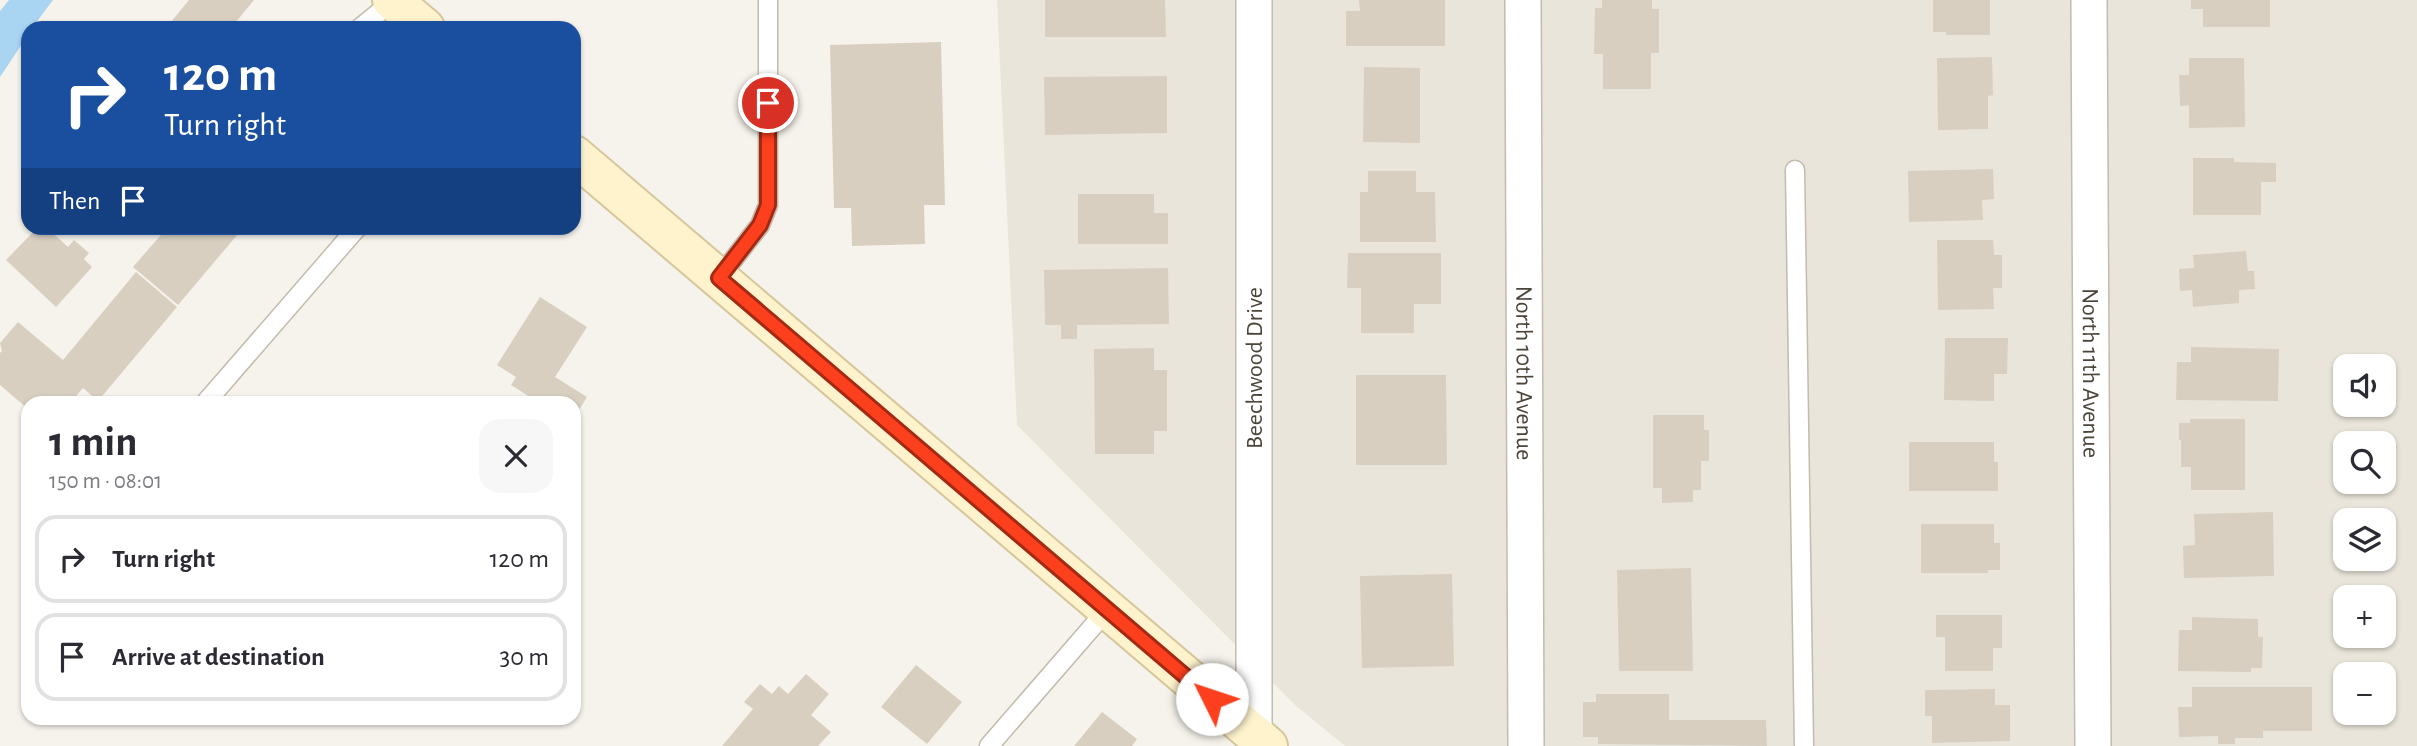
<!DOCTYPE html>
<html lang="en">
<head>
<meta charset="utf-8">
<style>
  :root { --surface:#fff; --page:#f7f7f7; --text:#2b2b33; --muted:#7c7c81; --line:#e1e1e2 }
  body { margin:0; font-family:"Alegreya Sans",sans-serif; background:var(--page); color:var(--text); height:100vh; display:flex; flex-direction:column; font-size:26px; white-space:nowrap }
  * { box-sizing:border-box; margin:0 }
  p { font-size:23px; color:var(--muted) }
  .icon { flex:none; width:38px; height:38px; fill:none; stroke:currentColor; stroke-width:2; stroke-linecap:round; stroke-linejoin:round }
  .map { position:relative; flex:1; overflow:hidden }
  .panel { position:absolute; left:21px; top:396px; width:560px; height:329px; display:flex; flex-direction:column; background:var(--surface); border-radius:21px; box-shadow:0 2px 5px #0004 }
  .panel>* { flex:none }
  .guide { position:absolute; left:21px; top:21px; width:560px; height:214px; border-radius:21px; box-shadow:0 2px 5px #0004; background:#1a4fa0; color:#fff; overflow:hidden }
  .buttons { position:absolute; left:2333px; top:354px; display:grid; gap:14px }
  .buttons a { display:grid; place-items:center; width:63px; height:63px; border-radius:14px; background:var(--surface); box-shadow:0 2px 5px #0004; font-size:35px }
  .pin { position:absolute; display:grid; place-items:center; width:60px; height:60px; color:#fff; margin:-30px; border:4px solid #fff; border-radius:50%; box-shadow:0 2px 7px #0007 }
  .me { position:absolute; width:77px; margin:-38px; rotate:311deg; stroke-linejoin:round; filter:drop-shadow(0 0 5px #0008) }
  .turn { display:flex; align-items:center; gap:24px; height:147px; padding:0 28px; font-size:32px }
  .turn .icon { width:91px; height:91px; stroke-width:2.5 }
  .turn b { display:block; font-size:49px; line-height:60px }
  .then { display:flex; align-items:center; height:66px; padding:0 28px; background:#0003; gap:14px; font-size:26px }
  .round { display:grid; place-items:center; flex:none; width:74px; height:74px; border-radius:21px; background:var(--page) }
  .summary { display:flex; align-items:center; justify-content:space-between; height:119px; padding:0 28px }
  h1 { font-size:42px; font-weight:700; line-height:52px }
  ul { padding:0; list-style:none }
  li { display:flex; align-items:center; gap:21px; height:88px; margin:0 14px 10px; padding:0 14px; border:4px solid var(--line); border-radius:21px }
  li div { flex:1 }
  li b { display:block; font-size:26px }
  li em { font-style:normal }
  .map>svg:first-child { display:block }
  .residential { fill:#eae5da; fill-rule:evenodd }
  .water { fill:#a9d4f2 }
  .building { fill:#d8cfc1 }
  .lines { fill:none; stroke-linecap:round; stroke-linejoin:round }
  .lane-casing { stroke:#c2bbae; stroke-width:21 }
  .street-casing { stroke:#c2bbae; stroke-width:38 }
  .secondary-casing { stroke:#d6c79b; stroke-width:42 }
  .lane { stroke:#fff; stroke-width:18 }
  .street { stroke:#fff; stroke-width:35 }
  .secondary { stroke:#fff3cd; stroke-width:38 }
  .route-casing { stroke:#a42913; stroke-width:18 }
  .route { stroke:#fc3f1d; stroke-width:12 }
  .labels { text-anchor:middle; stroke-width:6; stroke-linejoin:round; paint-order:stroke }
  .street-label { font-size:24px; fill:#4b4439; stroke:#fff }
</style>
</head>
<body>
<div class="map">
<svg width="2417" height="746" viewBox="0 0 2417 746">
  <rect width="100%" height="100%" fill="#f6f3ec"/>
  <path class="residential" d="M 997,0 L 2417,0 L 2417,746 L 1345,746 L 1295,705 L 1017,425 ZM 2345,366 L 2384,366 L 2384,404 L 2345,404 ZM 2345,443 L 2384,443 L 2384,481 L 2345,481 ZM 2345,520 L 2384,520 L 2384,558 L 2345,558 ZM 2345,597 L 2384,597 L 2384,635 L 2345,635 ZM 2345,674 L 2384,674 L 2384,712 L 2345,712 Z"/>
  <path class="water" d="M 9,0 L 53,0 L 32,28 L 28,28 L 28,35 L 0,77 L 0,11 Z"/>
  <path class="building" d="M 189,0 L 254,0 L 231,28 L 166,28 Z
    M 1045,0 L 1165,0 L 1166,37 L 1045,37 Z
    M 1359,0 L 1445,0 L 1445,46 L 1346,46 L 1346,11 L 1360,11 Z
    M 1602,0 L 1652,0 L 1652,9 L 1659,9 L 1659,53 L 1651,53 L 1651,89 L 1603,89 L 1603,54 L 1594,54 L 1595,8 L 1602,8 Z
    M 1933,0 L 1990,0 L 1990,35 L 1946,35 L 1946,32 L 1933,32 Z
    M 2191,0 L 2270,0 L 2270,27 L 2203,27 L 2203,9 L 2191,9 Z
    M 941,42 L 945,205 L 924,205 L 925,244 L 852,246 L 851,208 L 834,208 L 830,45 Z
    M 1992,57 L 1993,95 L 1988,96 L 1988,129 L 1938,130 L 1937,58 Z
    M 2189,58 L 2244,58 L 2245,127 L 2189,128 L 2189,105 L 2180,106 L 2179,75 L 2189,75 Z
    M 1364,67 L 1420,68 L 1420,143 L 1363,142 Z
    M 1167,76 L 1167,133 L 1045,135 L 1044,77 Z
    M 2193,158 L 2234,158 L 2234,162 L 2276,163 L 2276,182 L 2261,182 L 2261,215 L 2193,215 Z
    M 1993,169 L 1994,199 L 1982,200 L 1983,220 L 1909,222 L 1908,171 Z
    M 1368,171 L 1416,171 L 1416,192 L 1435,192 L 1436,242 L 1360,242 L 1360,192 L 1368,192 Z
    M 1078,194 L 1154,194 L 1154,213 L 1168,213 L 1168,244 L 1078,244 Z
    M 37,228 L 47,228 L 68,247 L 74,240 L 89,253 L 84,259 L 92,267 L 56,307 L 6,260 Z
    M 167,228 L 243,228 L 178,305 L 133,267 Z
    M 1937,240 L 1993,240 L 1994,255 L 2002,255 L 2002,288 L 1993,288 L 1994,309 L 1938,310 Z
    M 2246,251 L 2248,271 L 2254,271 L 2255,289 L 2239,290 L 2239,303 L 2193,307 L 2192,290 L 2180,291 L 2179,269 L 2194,268 L 2193,255 Z
    M 1348,253 L 1441,253 L 1441,304 L 1414,304 L 1414,333 L 1361,333 L 1361,288 L 1347,288 Z
    M 1168,268 L 1169,324 L 1077,325 L 1077,339 L 1061,339 L 1061,325 L 1045,325 L 1044,270 Z
    M 136,272 L 177,307 L 98,401 L 83,388 L 71,402 L 28,402 L 28,409 L 0,385 L 0,353 L 2,351 L 0,343 L 18,322 L 63,360 Z
    M 540,297 L 587,327 L 555,377 L 587,397 L 574,418 L 574,402 L 538,402 L 511,385 L 516,377 L 497,365 Z
    M 1945,338 L 2008,338 L 2007,374 L 1994,374 L 1994,401 L 1944,400 Z
    M 2191,347 L 2279,349 L 2278,401 L 2176,400 L 2177,362 L 2191,362 Z
    M 1154,348 L 1154,370 L 1167,370 L 1167,431 L 1154,431 L 1154,454 L 1095,454 L 1094,349 Z
    M 1356,375 L 1446,375 L 1447,465 L 1356,465 Z
    M 1653,415 L 1704,415 L 1704,430 L 1709,430 L 1709,461 L 1701,461 L 1701,490 L 1693,490 L 1693,502 L 1662,503 L 1662,488 L 1653,488 Z
    M 2190,419 L 2245,419 L 2245,490 L 2191,490 L 2191,467 L 2181,467 L 2181,440 L 2179,440 L 2179,423 L 2190,423 Z
    M 1909,442 L 1994,442 L 1994,462 L 1998,462 L 1998,491 L 1909,491 Z
    M 2273,512 L 2274,576 L 2184,578 L 2183,546 L 2195,545 L 2194,514 Z
    M 1921,524 L 1994,524 L 1994,543 L 2000,543 L 2000,570 L 1988,570 L 1988,573 L 1921,573 Z
    M 1691,568 L 1693,671 L 1619,671 L 1617,570 Z
    M 1452,574 L 1454,666 L 1362,668 L 1360,576 Z
    M 1936,615 L 2002,615 L 2002,648 L 1993,648 L 1993,671 L 1945,671 L 1945,637 L 1936,637 Z
    M 2192,617 L 2258,619 L 2258,637 L 2263,637 L 2262,668 L 2251,668 L 2251,672 L 2178,671 L 2179,630 L 2192,630 Z
    M 916,665 L 962,702 L 927,744 L 881,707 Z
    M 806,674 L 829,694 L 811,715 L 831,732 L 818,746 L 722,746 L 753,709 L 744,702 L 760,684 L 772,694 L 779,686 L 788,694 Z
    M 2192,687 L 2312,687 L 2312,731 L 2263,731 L 2263,738 L 2235,738 L 2235,744 L 2218,744 L 2218,736 L 2179,737 L 2178,707 L 2192,707 Z
    M 1995,689 L 1995,705 L 2010,705 L 2010,741 L 1932,743 L 1932,716 L 1925,716 L 1925,690 Z
    M 1596,694 L 1669,694 L 1669,720 L 1766,720 L 1767,746 L 1598,744 L 1598,737 L 1583,737 L 1583,702 L 1596,702 Z
    M 1102,712 L 1137,739 L 1132,746 L 1074,746 Z"/>
  <g class="lines">
    <defs>
      <path id="lane" d="M 360,28 L 393,1
        M 1795,170 L 1804,746
        M 719,278 L 760,225 L 768,205 L 768,0
        M 206,402 L 357,228
        M 989,746 L 1107,610"/>
      <g id="street">
        <path d="M 1254,0 L 1254,735"/>
        <path id="s1" d="M 1523,0 L 1526,746"/>
        <path id="s2" d="M 2089,0 L 2093,746"/>
      </g>
      <path id="secondary" d="M 392,0 L 425,28
        M 574,155 L 1268,746"/>
    </defs>
    <use href="#lane" class="lane-casing"/>
    <use href="#street" class="street-casing"/>
    <use href="#secondary" class="secondary-casing"/>
    <use href="#lane" class="lane"/>
    <use href="#street" class="street"/>
    <use href="#secondary" class="secondary"/>
  </g>
  <g class="lines">
    <defs>
      <path id="route" d="M 768,103 L 768,205 L 760,225 L 719,278 L 1212,699"/>
    </defs>
    <use href="#route" class="route-casing"/>
    <use href="#route" class="route"/>
  </g>
  <g class="labels">
    <g class="street-label">
      <text transform="translate(1254 368) rotate(-90)" y="8">Beechwood Drive</text>
      <text dy="8" stroke="none"><textPath href="#s1" startOffset="373">North 10th Avenue</textPath></text>
      <text dy="8" stroke="none"><textPath href="#s2" startOffset="373">North 11th Avenue</textPath></text>
    </g>
  </g>
</svg>
<div class="buttons">
<a><svg class="icon" aria-label="sound" viewBox="0 0 24 24"><path d="M4 9h4l5-4v14l-5-4H4zM17 9q2 3 0 6"/></svg></a>
<a><svg class="icon" aria-label="search" viewBox="0 0 24 24"><circle cx="10" cy="10" r="6"/><path d="M15 15l6 6"/></svg></a>
<a><svg class="icon" aria-label="layers" viewBox="0 0 24 24"><path d="M12 4l9 5-9 5-9-5zM3 14l9 5 9-5"/></svg></a>
<a>+</a>
<a>−</a>
</div>
<div class="pin" style="left:768px;top:103px;background:#d93025"><svg class="icon" aria-label="arrive" viewBox="0 0 24 24"><path d="M6 21V4h12l-3 4 3 4H6"/></svg></div>
<svg class="me" style="left:1212px;top:699px" viewBox="-20 -20 40 40"><circle r="19" fill="#fff"/><path d="M0-13L10 11 0 6-10 11z" fill="#fc3f1d"/></svg>
<div class="guide">
<div class="turn"><svg class="icon" aria-label="right" viewBox="0 0 24 24"><path d="M7 20v-9h11M14 6l5 5-5 5"/></svg><div><b>120 m</b>Turn right</div></div>
<div class="then">Then<svg class="icon" aria-label="arrive" viewBox="0 0 24 24"><path d="M6 21V4h12l-3 4 3 4H6"/></svg></div>
</div>
<section class="panel">
<div class="summary"><div><h1>1 min</h1><p>150 m · 08:01</p></div><a class="round"><svg class="icon" aria-label="close" viewBox="0 0 24 24"><path d="M6 6l12 12M18 6L6 18"/></svg></a></div>
<ul>
<li><svg class="icon" aria-label="right" viewBox="0 0 24 24"><path d="M7 20v-9h11M14 6l5 5-5 5"/></svg><div><b>Turn right</b></div><em>120 m</em></li>
<li><svg class="icon" aria-label="arrive" viewBox="0 0 24 24"><path d="M6 21V4h12l-3 4 3 4H6"/></svg><div><b>Arrive at destination</b></div><em>30 m</em></li>
</ul>
</section>
</div>
</body>
</html>
